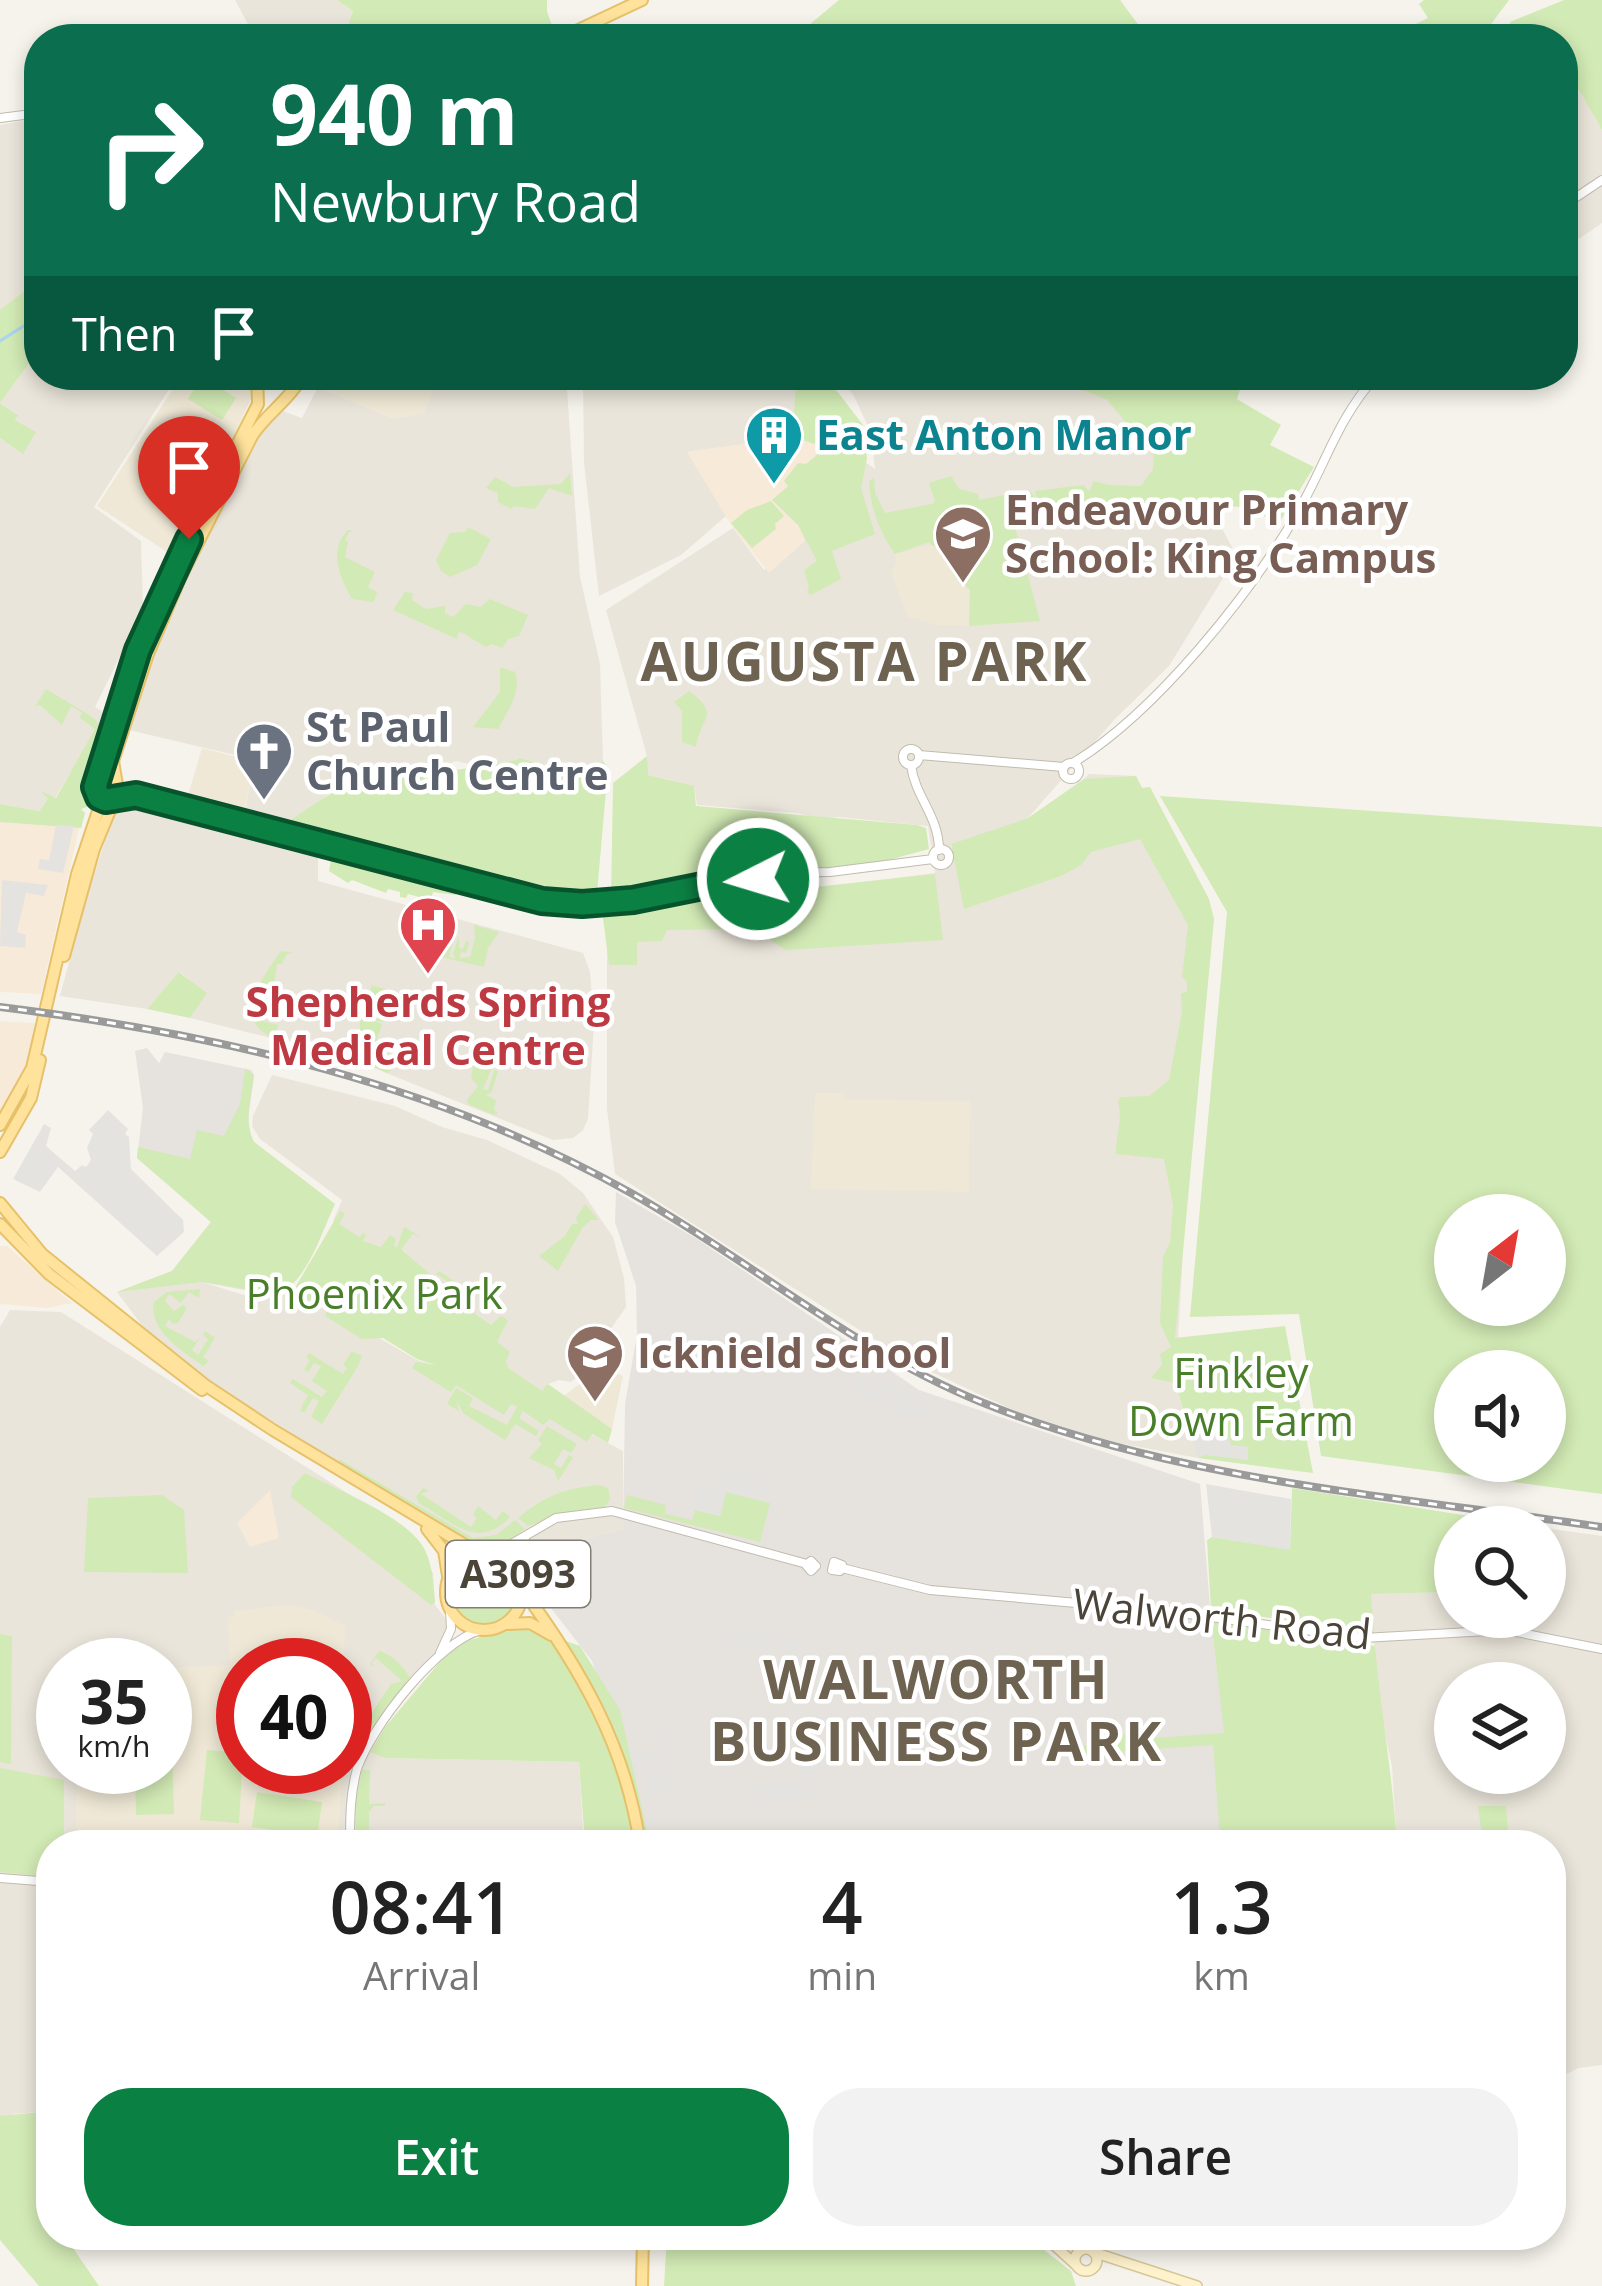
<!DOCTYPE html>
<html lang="en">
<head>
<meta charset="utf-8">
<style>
  :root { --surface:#fff; --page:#f2f2f2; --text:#222; --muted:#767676; --accent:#0b8043 }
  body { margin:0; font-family:"Open Sans",sans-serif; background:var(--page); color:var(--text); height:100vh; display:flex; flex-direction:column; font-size:45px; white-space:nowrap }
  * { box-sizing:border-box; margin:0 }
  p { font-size:39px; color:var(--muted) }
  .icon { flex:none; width:66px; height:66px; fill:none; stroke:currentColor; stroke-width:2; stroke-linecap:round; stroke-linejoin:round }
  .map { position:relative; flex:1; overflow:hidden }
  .sheet { position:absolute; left:36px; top:1830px; width:1530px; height:420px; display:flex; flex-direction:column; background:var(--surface); border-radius:48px; box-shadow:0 6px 18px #0003 }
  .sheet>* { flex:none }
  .hud { position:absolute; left:24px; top:24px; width:1554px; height:366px; border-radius:48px; box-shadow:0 6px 18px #0003; background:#0b6e4f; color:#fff; overflow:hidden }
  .needle { width:78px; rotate:31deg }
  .fabs { position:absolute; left:1434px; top:1194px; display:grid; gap:24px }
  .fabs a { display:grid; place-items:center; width:132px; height:132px; border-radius:50%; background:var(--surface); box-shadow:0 6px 18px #0003; font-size:60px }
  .speed { position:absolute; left:36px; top:1638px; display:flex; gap:24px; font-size:60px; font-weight:700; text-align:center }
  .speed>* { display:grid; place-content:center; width:156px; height:156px; border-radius:50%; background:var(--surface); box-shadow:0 6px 18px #0003; line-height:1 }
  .speed small { font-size:30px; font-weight:400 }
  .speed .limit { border:18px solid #d22; background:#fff; color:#111 }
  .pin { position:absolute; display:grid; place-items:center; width:102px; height:102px; color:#fff; margin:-123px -51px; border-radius:50% 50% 50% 0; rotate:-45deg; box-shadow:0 0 12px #0007 }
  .pin .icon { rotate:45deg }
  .me { position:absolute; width:132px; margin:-66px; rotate:265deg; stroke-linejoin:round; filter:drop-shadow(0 0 9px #0008) }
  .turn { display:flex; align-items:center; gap:42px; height:252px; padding:0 48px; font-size:54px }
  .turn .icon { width:156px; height:156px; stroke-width:2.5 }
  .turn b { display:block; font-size:84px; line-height:102px }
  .then { display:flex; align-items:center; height:114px; padding:0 48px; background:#0003; gap:24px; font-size:45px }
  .eta { display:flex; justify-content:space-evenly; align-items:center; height:204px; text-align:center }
  .eta b { font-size:72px; font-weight:600; line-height:84px }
  .cta { display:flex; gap:24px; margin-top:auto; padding:24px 48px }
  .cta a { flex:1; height:138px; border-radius:48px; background:var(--accent); color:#fff; font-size:48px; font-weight:600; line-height:138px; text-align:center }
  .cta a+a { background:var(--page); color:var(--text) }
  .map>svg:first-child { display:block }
  .residential { fill:#eae5da; fill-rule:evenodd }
  .commercial { fill:#f7ead8 }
  .industrial { fill:#e6e2dd }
  .education { fill:#efe8d6 }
  .green { fill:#d2eab5; fill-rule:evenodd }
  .parking { fill:#e5e3e0 }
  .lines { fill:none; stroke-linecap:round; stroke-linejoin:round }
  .stream { stroke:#a9d4f2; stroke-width:3 }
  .tertiary-casing { stroke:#c2bbae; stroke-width:10 }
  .secondary-casing { stroke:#d6c79b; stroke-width:12 }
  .primary-casing { stroke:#e6c16a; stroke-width:14 }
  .tertiary { stroke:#fff; stroke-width:8 }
  .secondary { stroke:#fff3cd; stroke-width:9 }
  .primary { stroke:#ffe39c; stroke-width:10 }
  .rail-casing { stroke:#9a9a9a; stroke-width:8 }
  .rail { stroke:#fff; stroke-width:3; stroke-dasharray:9; stroke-linecap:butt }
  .route-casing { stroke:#07532c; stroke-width:30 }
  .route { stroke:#0b8043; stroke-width:21 }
  .labels { text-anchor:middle; stroke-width:9; stroke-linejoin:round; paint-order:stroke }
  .shield { fill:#fff; stroke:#817c74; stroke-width:3 }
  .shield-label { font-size:39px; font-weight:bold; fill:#4b4439 }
  .culture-label { font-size:42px; font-weight:bold; fill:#0d838f; stroke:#fff; text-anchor:start }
  .education-label { font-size:42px; font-weight:bold; fill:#785e54; stroke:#fff; text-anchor:start }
  .worship-label { font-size:42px; font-weight:bold; fill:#5b616d; stroke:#fff; text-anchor:start }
  .health-label { font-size:42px; font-weight:bold; fill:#be3a42; stroke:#fff }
  .park-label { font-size:42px; fill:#4a7f2a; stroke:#fff }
  .street-label { font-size:42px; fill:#4b4439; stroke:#fff }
  .district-label { font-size:54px; font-weight:bold; letter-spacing:3px; fill:#6e6250; stroke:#fff }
</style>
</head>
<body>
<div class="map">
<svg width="1602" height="2286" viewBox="0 0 1602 2286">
  <rect width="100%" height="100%" fill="#f6f3ec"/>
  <path class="residential" d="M 235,0 L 337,0 L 353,11 L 343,39 L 256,39 Z
    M 1563,62 L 1602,130 L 1602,175 L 1578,190 L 1563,159 Z
    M 39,118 L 39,280 L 0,311 L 0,125 Z
    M 1602,183 L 1602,223 L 1579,239 L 1563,220 L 1563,210 Z
    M 39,350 L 39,375 L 178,375 L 94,507 L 141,541 L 143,610 L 95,707 L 106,714 L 55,798 L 47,800 L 39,811 L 0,804 L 0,438 L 23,453 L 35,432 L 15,420 L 17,414 L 0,403 Z
    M 439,375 L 566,375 L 580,577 L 600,664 L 603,761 L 572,788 L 456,761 L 410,779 L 377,777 L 330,793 L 291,820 L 244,813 L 256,760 L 129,730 L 149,662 L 196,549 L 263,427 L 277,409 L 302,418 L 318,387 L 395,419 L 426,406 Z
    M 583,375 L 801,375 L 793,437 L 688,452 L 726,516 L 681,555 L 599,596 L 584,463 Z
    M 832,375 L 1061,375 L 1076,387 L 1101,396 L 1150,427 L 1182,472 L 1172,490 L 1125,513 L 1107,516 L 1220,525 L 1232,547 L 1227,572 L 1169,666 L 1114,720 L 1028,818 L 951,845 L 956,867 L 1009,850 L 1089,774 L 1136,776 L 1202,902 L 1177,1358 L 1173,1377 L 1198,1458 L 1092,1438 L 1022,1414 L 908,1361 L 615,1174 L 607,1109 L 607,914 L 935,873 L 928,826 L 839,817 L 820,819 L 797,813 L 697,805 L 694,786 L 673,785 L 671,780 L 647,775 L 647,756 L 606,610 L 733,528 L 764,570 L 796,516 L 806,464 L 818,454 L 862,460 L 875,469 L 871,433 L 853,394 Z
    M 123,800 L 139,801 L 318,850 L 318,881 L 583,953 L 590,972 L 594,1023 L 588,1119 L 583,1130 L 573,1138 L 553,1140 L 344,1056 L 190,1018 L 206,993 L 180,972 L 147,1009 L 60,996 L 83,909 L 115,810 Z
    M 272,1075 L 395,1106 L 442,1127 L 487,1140 L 560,1174 L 583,1193 L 613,1237 L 624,1278 L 626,1307 L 608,1333 L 620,1342 L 571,1382 L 559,1380 L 548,1384 L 543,1392 L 527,1383 L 508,1368 L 405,1252 L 393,1246 L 389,1252 L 366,1243 L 333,1221 L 342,1200 L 260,1139 L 252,1126 L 253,1116 Z
    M 202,1282 L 260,1300 L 292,1293 L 328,1308 L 417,1360 L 464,1374 L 523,1411 L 549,1418 L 586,1441 L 591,1434 L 623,1451 L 623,1529 L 540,1551 L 496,1552 L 453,1532 L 207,1381 L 143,1327 L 117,1292 Z
    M 10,1310 L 61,1312 L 409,1532 L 433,1573 L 435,1605 L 451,1625 L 439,1655 L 366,1750 L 385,1758 L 579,1762 L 584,1845 L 51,1845 L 51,2111 L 13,2114 L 0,2141 L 0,1327 ZM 63,1665 L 165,1665 L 165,1767 L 63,1767 ZM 243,1665 L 345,1665 L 345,1767 L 243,1767 Z
    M 1545,1528 L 1602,1536 L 1602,2065 L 1579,2068 L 1551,2081 L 1551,1845 L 1397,1845 L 1392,1766 L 1380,1709 L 1370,1594 L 1455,1592 L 1455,1617 L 1545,1617 ZM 1455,1683 L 1545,1683 L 1545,1773 L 1455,1773 Z"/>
  <path class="commercial" d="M 793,437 L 818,445 L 818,454 L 806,464 L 796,516 L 805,541 L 769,573 L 733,528 L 687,452 Z
    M 0,814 L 80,824 L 41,994 L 0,992 Z
    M 0,1021 L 35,1023 L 28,1061 L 0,1114 Z
    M 0,1246 L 7,1246 L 72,1303 L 48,1308 L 0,1304 Z
    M 270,1490 L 279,1538 L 250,1547 L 237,1523 Z"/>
  <path class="industrial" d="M 147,1048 L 159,1063 L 165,1052 L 251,1070 L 254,1075 L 247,1127 L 254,1142 L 335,1204 L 303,1269 L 288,1289 L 260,1293 L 202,1282 L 117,1292 L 172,1271 L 211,1222 L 137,1158 L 143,1108 L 135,1051 Z
    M 616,1192 L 697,1239 L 919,1390 L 1200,1484 L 1211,1619 L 1238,1845 L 649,1845 L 592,1661 L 540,1594 L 540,1551 L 623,1529 L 625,1404 L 637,1334 L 636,1286 L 615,1222 Z"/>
  <path class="education" d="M 182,375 L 245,375 L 251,386 L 250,401 L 223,458 L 167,552 L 97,506 Z
    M 314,375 L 439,375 L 424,413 L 395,419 L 318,387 Z
    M 976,533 L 972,626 L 937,625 L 908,617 L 891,572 L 896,564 L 895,554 Z
    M 202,748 L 256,762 L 243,814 L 187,799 Z
    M 815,1093 L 844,1093 L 845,1100 L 970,1101 L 969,1192 L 811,1189 Z
    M 603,1367 L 623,1376 L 612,1429 L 562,1397 Z
    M 290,1605 L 313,1610 L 345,1626 L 344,1665 L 243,1665 L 243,1767 L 342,1767 L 338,1845 L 76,1845 L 77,1767 L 165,1767 L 165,1668 L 230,1665 L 228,1617 L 235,1616 L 234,1611 Z"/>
  <path class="green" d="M 337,0 L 547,0 L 547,12 L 555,33 L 543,39 L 440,39 L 436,36 L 432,39 L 343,39 L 353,11 Z
    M 839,0 L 1120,0 L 1149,39 L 792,39 Z
    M 1424,0 L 1509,0 L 1480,39 L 1385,39 L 1428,18 L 1419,4 Z
    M 1564,0 L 1602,0 L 1602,130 L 1563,62 L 1563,39 L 1508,39 L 1510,22 Z
    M 39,280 L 39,350 L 0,403 L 18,415 L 15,420 L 36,432 L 23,454 L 0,438 L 0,310 Z
    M 796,375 L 820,375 L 837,391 L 863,425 L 867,459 L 861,488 L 875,534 L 832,551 L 841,579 L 811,595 L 807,592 L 809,587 L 804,570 L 817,561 L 798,525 L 772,500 L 788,486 L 784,481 L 798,463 L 806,464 L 818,454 L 818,445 L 793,437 Z
    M 1061,375 L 1245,375 L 1237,399 L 1281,425 L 1270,445 L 1314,467 L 1279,523 L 1246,508 L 1192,501 L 1194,514 L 1187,517 L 1074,512 L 1046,520 L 1050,511 L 1056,511 L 1049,508 L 1043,518 L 1028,502 L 1030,491 L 1036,498 L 1035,491 L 1083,485 L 1089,491 L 1094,481 L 1109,485 L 1141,486 L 1153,469 L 1154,456 L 1107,400 L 1076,387 Z
    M 202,376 L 236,398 L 222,420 L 188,399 Z
    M 203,426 L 225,439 L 206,471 L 184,458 Z
    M 570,473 L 572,496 L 549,488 L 535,509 L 514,506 L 511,509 L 498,502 L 498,493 L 486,488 L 495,477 L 513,487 L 561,484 Z
    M 951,476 L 959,489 L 978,494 L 979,500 L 1020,492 L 1023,511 L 1035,521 L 1015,527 L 1040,621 L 969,626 L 970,590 L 955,577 L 945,558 L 949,551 L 946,546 L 933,546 L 929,542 L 895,554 C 880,533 870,507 869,481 L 874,478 L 875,493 L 885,513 L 932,504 L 935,501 L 929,483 Z
    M 771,501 L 784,516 L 775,524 L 776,529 L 752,548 L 731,523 L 747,510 Z
    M 468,527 L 491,539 L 477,565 L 450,577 L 441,571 L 436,560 L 450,533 L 465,532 Z
    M 348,530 L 354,532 L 349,532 L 345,540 L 348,542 L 345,557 L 375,572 L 368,587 L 377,592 L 374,602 L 352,599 C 339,577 328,549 348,530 Z
    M 405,592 L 413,593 L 412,600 L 426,609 L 445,606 L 445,613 L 453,617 L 466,604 L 480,607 L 490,599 L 528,615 L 519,636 L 508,639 L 502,648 L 492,644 L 486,647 L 459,631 L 457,639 L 393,610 Z
    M 500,667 L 515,672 C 522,692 507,712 498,729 L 473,727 L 500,692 Z
    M 46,689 L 94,718 L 101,727 L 90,806 L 81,809 L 85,813 L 81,828 L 0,822 L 0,804 L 39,811 L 48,799 L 41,791 L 56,798 L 95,729 L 80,718 L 82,713 L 71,706 L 62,725 L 40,705 L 35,706 Z
    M 689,691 C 722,715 700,717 696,747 L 682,742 L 682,711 L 674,702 Z
    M 647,756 L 648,775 L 694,786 L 696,806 L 917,825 L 926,828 L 929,849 C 878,863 818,881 766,867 L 756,873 L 611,899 L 613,783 Z
    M 520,758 L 536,763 C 545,778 553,788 572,788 L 576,778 L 603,761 L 608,768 L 597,893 L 588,898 L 475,876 L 291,825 L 291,820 C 315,803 338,786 368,780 C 394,775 508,767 520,758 Z
    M 1136,776 L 1142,788 L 1150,787 L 1209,899 L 1214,919 L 1175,1338 L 1285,1326 L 1313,1473 L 1198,1458 L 1175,1383 L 1151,1378 L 1162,1365 L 1160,1354 L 1171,1347 L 1160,1323 L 1163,1256 L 1170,1243 L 1173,1205 L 1164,1159 L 1116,1154 C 1116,1134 1123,1120 1118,1102 L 1120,1097 L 1149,1096 L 1169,1080 L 1182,1012 L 1181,993 L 1187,992 L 1187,982 L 1182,977 L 1188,925 L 1140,839 L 1091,852 L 1081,865 L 1061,876 L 964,909 L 951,844 L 1028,818 L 1084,779 Z
    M 1160,796 L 1602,827 L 1602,1494 L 1321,1456 L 1299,1314 L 1190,1317 L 1227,912 ZM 1545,1215 L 1545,1305 L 1455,1305 L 1455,1215 ZM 1545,1371 L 1545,1461 L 1455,1461 L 1455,1371 Z
    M 339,850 L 458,886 L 456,895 L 433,892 L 431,900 L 408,894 L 406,898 L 400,897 L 400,892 L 388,889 L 386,893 L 352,880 L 348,883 L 329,871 L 332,854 Z
    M 935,874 L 943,940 L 786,950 L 759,933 L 739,929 L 667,930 L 662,941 L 637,942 L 637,965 L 609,965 L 602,910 Z
    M 474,925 L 499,932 L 488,948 L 484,967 L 441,957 L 449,926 L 456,928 L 449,957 L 456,959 L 453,954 L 459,936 L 459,948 L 463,949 L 466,941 L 469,942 L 466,953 L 461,952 L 459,958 L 470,957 L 475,938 Z
    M 281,951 L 294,953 L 287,954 L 282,964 L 277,964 L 273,991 L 260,985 L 258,988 L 270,992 L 259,1015 L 262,1021 L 278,1025 L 276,1034 L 280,1035 L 276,1039 C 229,1021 262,978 281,951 Z
    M 179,972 L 207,993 L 190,1018 L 147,1009 Z
    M 371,985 L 395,992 L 388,1001 L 385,1022 L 362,1018 L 382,1024 L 373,1052 L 390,1057 L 387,1068 L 392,1070 L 387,1073 L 358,1059 L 365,1044 L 355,1041 L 360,1031 L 360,1018 L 368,1012 Z
    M 474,1060 L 493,1066 L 483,1089 L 488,1090 L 494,1070 L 498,1071 L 492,1092 L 486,1095 L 496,1100 L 494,1110 L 498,1113 L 494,1115 L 468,1104 L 467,1100 L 478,1086 L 471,1078 Z
    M 245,1068 L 254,1075 C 252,1099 243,1118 254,1142 L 335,1204 C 322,1231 308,1281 278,1294 L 202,1282 L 117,1292 L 172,1271 L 211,1222 L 137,1158 L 138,1147 L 190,1159 L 197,1130 L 224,1136 L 240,1104 Z
    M 585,1204 L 599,1220 L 591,1220 L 583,1227 L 558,1271 L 539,1256 L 565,1236 L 572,1224 L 578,1224 L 576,1218 Z
    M 340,1211 L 345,1214 L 339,1224 L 359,1237 L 363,1233 L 366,1235 L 363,1241 L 381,1247 L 390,1235 L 396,1239 L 394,1246 L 397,1247 L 404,1227 L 421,1237 L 413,1234 L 401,1249 L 448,1290 L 463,1298 L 466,1293 L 436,1274 L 439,1271 L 471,1292 L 473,1302 L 468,1309 L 491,1325 L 501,1316 L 508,1320 L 497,1342 L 510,1352 L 506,1361 L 508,1368 L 542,1391 L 548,1384 L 612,1429 L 608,1443 L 592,1434 L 587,1442 L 550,1419 L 543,1425 L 523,1411 L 519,1418 L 539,1431 L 536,1436 L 515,1424 L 505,1440 L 464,1414 L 456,1400 L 459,1411 L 447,1404 L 456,1388 L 473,1398 L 469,1406 L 507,1425 L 517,1407 L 511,1404 L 504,1415 L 456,1385 L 451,1392 L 412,1368 L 416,1362 L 435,1365 L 417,1359 L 383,1338 L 362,1339 L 325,1316 L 328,1308 L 292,1293 Z
    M 200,1289 L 199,1298 L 189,1292 L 181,1303 L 169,1294 L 165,1301 L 174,1311 L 183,1305 L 187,1308 L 178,1323 L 173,1324 L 169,1319 L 165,1326 L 195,1342 L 200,1338 L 192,1350 L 198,1355 L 208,1339 L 203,1335 L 205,1331 L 215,1338 L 203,1357 L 209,1361 L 203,1366 C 182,1351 148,1330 154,1302 L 167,1292 Z
    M 352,1351 L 362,1356 L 358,1366 L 322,1424 L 311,1417 L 319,1401 L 313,1398 L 304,1413 L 300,1410 L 308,1395 L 290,1383 L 293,1379 L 322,1397 L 327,1391 L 312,1381 L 321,1366 L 314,1363 L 308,1372 L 304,1370 L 310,1360 L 306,1357 L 309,1353 L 343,1374 L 347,1368 L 343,1365 Z
    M 547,1426 L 577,1444 L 571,1453 L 563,1449 L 554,1464 L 561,1468 L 569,1455 L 573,1458 L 558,1481 L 554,1470 L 529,1458 L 542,1444 L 538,1440 Z
    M 339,1459 L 473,1538 L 496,1535 L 515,1520 L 525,1529 L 502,1547 L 482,1551 L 340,1464 Z
    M 305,1473 C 337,1490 402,1515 422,1545 C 433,1562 433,1583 435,1602 L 431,1605 L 291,1497 L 292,1487 Z
    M 600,1485 L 608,1488 L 610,1499 L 603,1510 L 565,1513 L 528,1526 L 518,1518 C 545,1496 564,1488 600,1485 Z
    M 423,1488 L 429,1491 L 421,1494 L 471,1527 L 477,1518 L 473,1515 L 478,1506 L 496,1520 L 503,1511 L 510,1517 C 478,1551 452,1522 419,1503 L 416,1497 Z
    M 1292,1488 L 1520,1524 L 1519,1527 L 1455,1527 L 1455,1592 L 1371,1594 L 1374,1634 L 1211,1609 L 1207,1540 L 1212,1537 L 1290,1549 Z
    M 726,1492 L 770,1503 L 760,1542 L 624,1508 L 627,1495 L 666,1505 L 665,1514 L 692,1520 L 695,1510 L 720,1516 Z
    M 162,1495 L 184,1510 L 188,1573 L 84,1572 L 88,1498 Z
    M449 1592a35 35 0 1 1 70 0a35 35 0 1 1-70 0Z
    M 1211,1619 L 1375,1646 C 1381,1713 1393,1778 1397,1845 L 1229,1845 L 1228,1837 L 1220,1837 L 1213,1745 L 1054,1756 L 1054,1749 L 1100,1744 L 1108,1730 L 1143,1739 L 1224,1733 Z
    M 520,1625 L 580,1646 L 620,1710 L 650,1845 L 585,1845 L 579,1762 L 385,1758 L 370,1752 L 386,1726 L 454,1645 Z
    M 0,1634 L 12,1636 L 11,1764 L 0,1762 Z
    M 379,1651 C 391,1653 410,1672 411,1682 L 362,1744 L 347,1736 L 347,1723 L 360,1734 C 371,1713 380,1701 391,1684 L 402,1681 L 376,1658 L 372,1663 L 376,1669 L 370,1664 Z
    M 165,1749 L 172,1749 L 174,1814 L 136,1815 L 135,1767 L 165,1767 Z
    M 207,1750 L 243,1753 L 239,1823 L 200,1820 Z
    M 0,1768 L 64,1780 L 64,1845 L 51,1845 L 51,1877 L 0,1872 Z
    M 362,1770 L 370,1770 L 369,1804 L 385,1803 L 385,1806 L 374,1806 L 369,1812 L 369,1845 L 356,1845 L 356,1800 Z
    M 257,1792 L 322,1802 L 317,1837 L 252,1827 Z
    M 1478,1806 L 1506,1806 L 1509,1845 L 1483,1845 Z
    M 51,2111 L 51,2235 L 64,2235 L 99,2286 L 39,2286 L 0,2240 L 0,2116 Z
    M 667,2235 L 1025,2235 L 1071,2271 L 1076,2286 L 664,2286 Z"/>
  <path class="parking" d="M 56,825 L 74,826 L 63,873 L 38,869 L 40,859 L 49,860 Z
    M 2,880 L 48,885 L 44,896 L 26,893 L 17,932 L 26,935 L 25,948 L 0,946 Z
    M 108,1110 L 128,1129 L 125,1134 L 129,1137 L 131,1169 L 183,1220 L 184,1232 L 157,1256 L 58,1167 L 40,1192 L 13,1179 L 44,1124 L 51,1128 L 46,1146 L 75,1171 L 82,1165 L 86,1167 L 91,1160 L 87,1148 L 93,1134 L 89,1130 Z
    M 854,1374 L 898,1382 L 897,1390 L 929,1396 L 926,1415 L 914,1413 L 912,1419 L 893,1416 L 894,1405 L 850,1397 Z
    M 1221,1418 L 1231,1445 L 1248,1447 L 1248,1460 L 1205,1455 L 1198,1458 L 1188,1423 Z
    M 720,1465 L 776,1480 L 770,1503 L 726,1492 L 720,1516 L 691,1509 L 698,1482 L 715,1486 Z
    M 1206,1484 L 1291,1499 L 1290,1550 L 1212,1537 Z
    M 727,1625 L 799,1639 L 799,1651 L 721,1648 Z
    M 651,1730 L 668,1730 L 671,1795 L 646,1796 L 643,1768 L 638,1768 L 636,1755 L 662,1752 L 661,1738 L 651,1738 Z
    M 811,1744 L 815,1797 L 754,1802 L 753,1785 L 801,1780 L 803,1745 Z"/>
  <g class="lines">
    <path class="stream" d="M 0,341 L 30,322 L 39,310"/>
    <defs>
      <path id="tertiary" d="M 0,118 L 39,113
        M 1563,206 L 1602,180
        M903 757a8 8 0 1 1 16 0a8 8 0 1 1-16 0Z
        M 919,755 L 1064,767
        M1063 771a8 8 0 1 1 16 0a8 8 0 1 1-16 0Z
        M 1073,763 C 1155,713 1251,594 1299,510 C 1327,461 1338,418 1377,375
        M 911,765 C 915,797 939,816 939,850
        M 116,796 L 148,798 L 542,901 L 616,902 L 757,875
        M933 857a8 8 0 1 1 16 0a8 8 0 1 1-16 0Z
        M757 875a9 9 0 1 1 18 0a9 9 0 1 1-18 0Z
        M 775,873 L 830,872 L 933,859
        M 487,1553 L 501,1550 L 556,1518 L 612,1511 L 807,1564
        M 811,1561 L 816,1566 L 811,1571 L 806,1565 Z
        M 834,1562 L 842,1565 L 840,1571 L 832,1570 Z
        M 842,1568 L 930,1590 L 1167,1611 L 1363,1638 L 1506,1630 L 1602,1649
        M 519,1575 L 519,1555 L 525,1538
        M 440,1653 L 451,1629 L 450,1610
        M 350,1845 C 350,1819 350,1794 357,1769 C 371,1727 437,1642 481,1630
        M 0,1878 L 51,1882"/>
      <path id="secondary" d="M 1043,2235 L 1076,2265
        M1075 2260a11 11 0 1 1 22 0a11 11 0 1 1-22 0Z
        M 1093,2252 L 1197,2286"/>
      <path id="primary" d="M 559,39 L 642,0
        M 64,956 L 94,849 L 118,791 L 113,761 L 148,654 L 181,576 L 252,436 C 266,414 293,397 302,375
        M 0,1125 L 32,1068 L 77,874 L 98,811 L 96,783 L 128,677 L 167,581 L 258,404 L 257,375
        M 0,1152 L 31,1098 L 40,1060
        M 0,1203 L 42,1254 L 205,1385 L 273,1430 L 480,1554
        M 0,1224 L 49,1274 L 202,1390
        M 427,1529 L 444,1551 L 448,1576
        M446 1592a38 38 0 1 1 76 0a38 38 0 1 1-76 0Z
        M 522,1589 C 580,1668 626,1746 640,1845
        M 508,1624 L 530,1623 L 551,1635
        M 642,2286 L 643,2235"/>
    </defs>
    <use href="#tertiary" class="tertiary-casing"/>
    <use href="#secondary" class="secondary-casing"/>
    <use href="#primary" class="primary-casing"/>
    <use href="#tertiary" class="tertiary"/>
    <use href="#secondary" class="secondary"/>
    <use href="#primary" class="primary"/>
    <defs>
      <path id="rail" d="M 0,1007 C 219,1034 437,1084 631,1193 C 750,1260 853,1350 981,1402 C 1175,1481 1396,1496 1602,1527"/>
    </defs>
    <use href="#rail" class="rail-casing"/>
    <use href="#rail" class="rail"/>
  </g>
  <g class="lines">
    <defs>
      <path id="route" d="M 189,539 L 138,650 L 95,787 L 99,797 L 106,800 L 136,795 L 542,901 L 582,904 L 633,900 L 757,875 L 758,879"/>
    </defs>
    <use href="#route" class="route-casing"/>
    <use href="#route" class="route"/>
  </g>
  <defs>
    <symbol id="building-pin" viewBox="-11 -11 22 30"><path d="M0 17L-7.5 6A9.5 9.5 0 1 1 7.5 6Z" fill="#0f9aa8" stroke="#fff"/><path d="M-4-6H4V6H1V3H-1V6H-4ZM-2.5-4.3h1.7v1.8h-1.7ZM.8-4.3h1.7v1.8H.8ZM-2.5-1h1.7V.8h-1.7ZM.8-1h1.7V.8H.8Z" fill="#fff"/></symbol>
    <symbol id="school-pin" viewBox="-11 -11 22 30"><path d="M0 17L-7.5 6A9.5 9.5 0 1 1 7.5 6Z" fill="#8d6e63" stroke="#fff"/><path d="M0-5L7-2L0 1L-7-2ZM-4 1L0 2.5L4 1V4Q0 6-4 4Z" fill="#fff"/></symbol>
    <symbol id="church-pin" viewBox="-11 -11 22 30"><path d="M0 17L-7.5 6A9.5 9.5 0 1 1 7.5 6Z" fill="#6b7280" stroke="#fff"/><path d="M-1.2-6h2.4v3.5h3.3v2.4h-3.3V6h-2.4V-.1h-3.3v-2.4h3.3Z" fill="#fff"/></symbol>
    <symbol id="hospital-pin" viewBox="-11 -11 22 30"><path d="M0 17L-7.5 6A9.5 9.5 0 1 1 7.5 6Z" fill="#e0444e" stroke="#fff"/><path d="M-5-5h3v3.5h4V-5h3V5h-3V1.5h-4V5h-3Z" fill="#fff"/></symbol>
  </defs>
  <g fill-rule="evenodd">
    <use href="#building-pin" x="741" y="402" width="66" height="90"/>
    <use href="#school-pin" x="930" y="501" width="66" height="90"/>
    <use href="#church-pin" x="231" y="718" width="66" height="90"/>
    <use href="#hospital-pin" x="395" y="892" width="66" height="90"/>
    <use href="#school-pin" x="562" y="1320" width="66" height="90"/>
  </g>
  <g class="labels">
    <rect class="shield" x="446" y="1541" width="144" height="66" rx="9"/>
    <g class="shield-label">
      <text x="518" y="1588">A3093</text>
    </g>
    <g class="culture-label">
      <text x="816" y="450">East Anton Manor</text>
    </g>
    <g class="education-label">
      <text x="1005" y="525">Endeavour Primary<tspan x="1005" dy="48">School: King Campus</tspan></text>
      <text x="637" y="1368">Icknield School</text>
    </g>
    <g class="worship-label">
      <text x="306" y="742">St Paul<tspan x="306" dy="48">Church Centre</tspan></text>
    </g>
    <g class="health-label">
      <text x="428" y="1017">Shepherds Spring<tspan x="428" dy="48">Medical Centre</tspan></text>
    </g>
    <g class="park-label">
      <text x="374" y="1309">Phoenix Park</text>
      <text x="1241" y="1388">Finkley<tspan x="1241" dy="48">Down Farm</tspan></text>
    </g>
    <g class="street-label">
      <text transform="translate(1222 1619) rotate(6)" y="15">Walworth Road</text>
    </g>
    <g class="district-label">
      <text x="865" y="681">AUGUSTA PARK</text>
      <text x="937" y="1699">WALWORTH<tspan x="937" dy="62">BUSINESS PARK</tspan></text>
    </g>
  </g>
</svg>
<div class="fabs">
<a><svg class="needle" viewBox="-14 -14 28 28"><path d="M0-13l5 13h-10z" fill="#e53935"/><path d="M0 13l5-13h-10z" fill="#767676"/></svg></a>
<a><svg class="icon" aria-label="sound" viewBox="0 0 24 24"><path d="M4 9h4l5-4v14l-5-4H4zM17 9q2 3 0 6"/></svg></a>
<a><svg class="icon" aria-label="search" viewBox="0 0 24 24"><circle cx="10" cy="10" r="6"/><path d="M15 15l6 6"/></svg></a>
<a><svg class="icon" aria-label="layers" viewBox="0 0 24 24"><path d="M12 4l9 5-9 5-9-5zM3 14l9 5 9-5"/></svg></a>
</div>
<div class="speed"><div>35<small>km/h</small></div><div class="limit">40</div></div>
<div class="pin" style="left:189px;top:539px;background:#d93025"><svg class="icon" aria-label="arrive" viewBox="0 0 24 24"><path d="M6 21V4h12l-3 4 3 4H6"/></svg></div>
<svg class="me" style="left:758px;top:879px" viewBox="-20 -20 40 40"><circle r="17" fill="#0b8043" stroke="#fff" stroke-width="3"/><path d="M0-11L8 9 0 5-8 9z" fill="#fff"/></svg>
<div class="hud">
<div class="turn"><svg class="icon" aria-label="right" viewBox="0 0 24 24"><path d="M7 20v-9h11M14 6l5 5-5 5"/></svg><div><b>940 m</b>Newbury Road</div></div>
<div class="then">Then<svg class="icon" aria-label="arrive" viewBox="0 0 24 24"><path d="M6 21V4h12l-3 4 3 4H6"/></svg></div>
</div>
<section class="sheet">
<div class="eta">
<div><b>08:41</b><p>Arrival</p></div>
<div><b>4</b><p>min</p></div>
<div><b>1.3</b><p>km</p></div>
</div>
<div class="cta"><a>Exit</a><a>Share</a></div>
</section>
</div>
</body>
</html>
